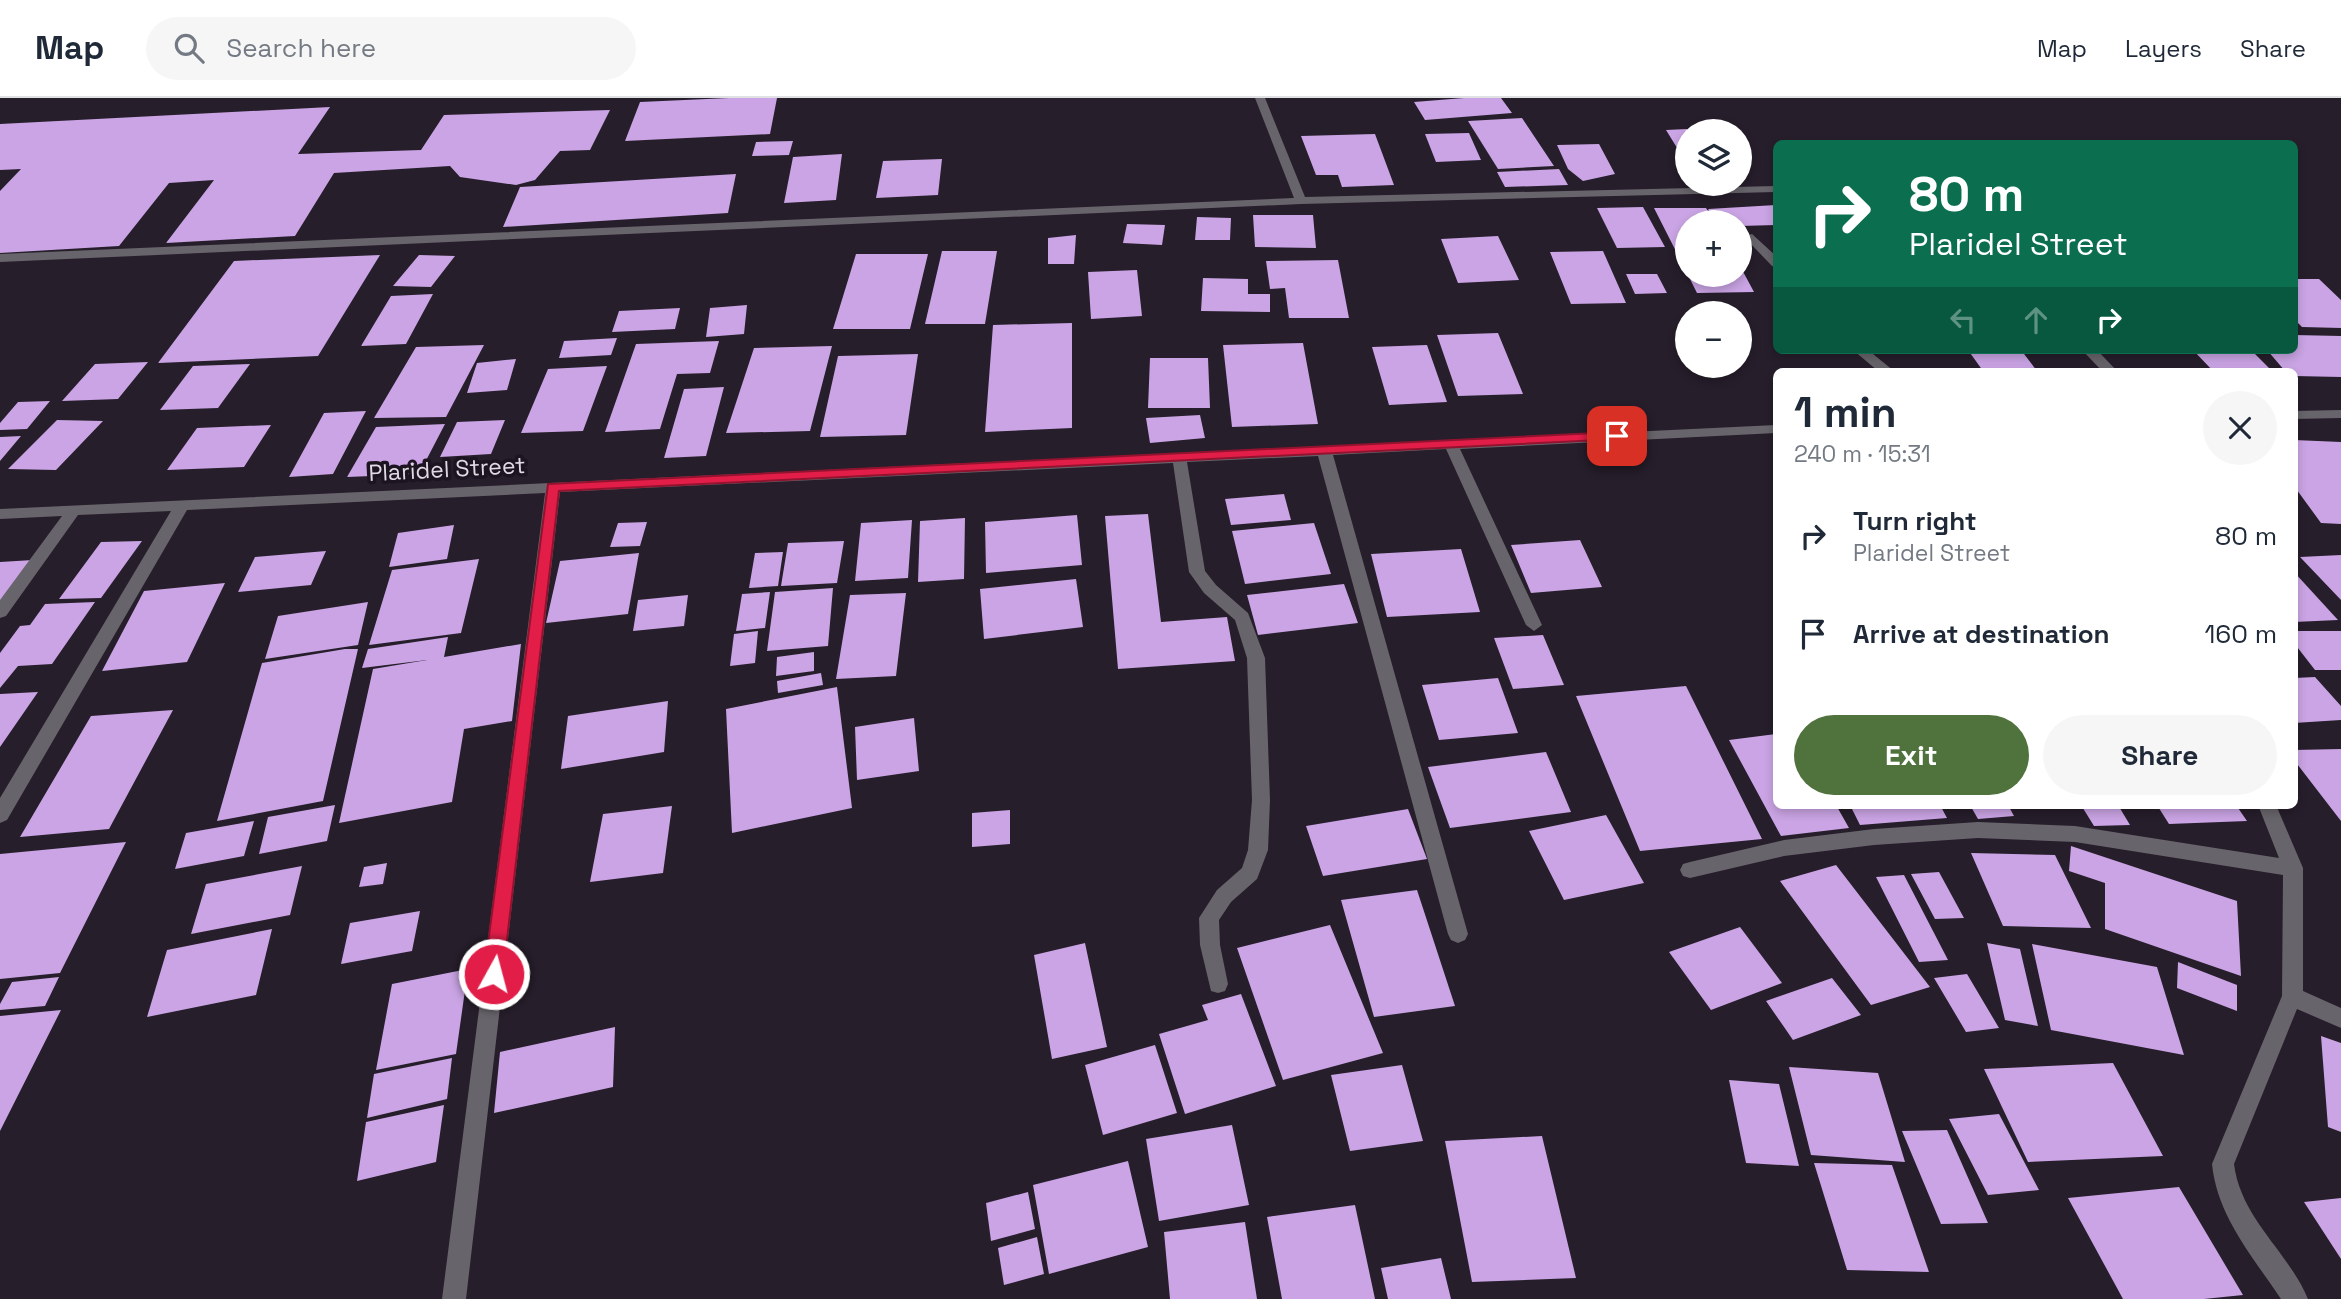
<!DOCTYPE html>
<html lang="en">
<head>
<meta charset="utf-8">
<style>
  :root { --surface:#fff; --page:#f6f6f7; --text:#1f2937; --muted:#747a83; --line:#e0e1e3; --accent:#50733d }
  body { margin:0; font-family:"Space Grotesk",sans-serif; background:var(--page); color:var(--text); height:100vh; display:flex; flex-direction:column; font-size:26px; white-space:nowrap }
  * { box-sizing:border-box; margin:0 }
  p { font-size:23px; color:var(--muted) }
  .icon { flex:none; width:38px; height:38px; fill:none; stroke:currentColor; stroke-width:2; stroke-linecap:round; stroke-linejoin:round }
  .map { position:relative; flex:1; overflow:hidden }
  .sheet { position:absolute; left:1773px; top:270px; width:525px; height:441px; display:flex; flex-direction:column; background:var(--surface); border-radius:10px; box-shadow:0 4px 10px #0003 }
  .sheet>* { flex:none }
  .top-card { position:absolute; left:1773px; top:42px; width:525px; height:214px; border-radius:10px; box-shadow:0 4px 10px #0003; background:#0b6e4f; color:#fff; overflow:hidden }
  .fabs { position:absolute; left:1675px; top:21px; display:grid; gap:14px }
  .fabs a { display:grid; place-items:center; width:77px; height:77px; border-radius:50%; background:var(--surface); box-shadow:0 4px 10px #0003; font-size:35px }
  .pin { position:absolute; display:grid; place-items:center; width:60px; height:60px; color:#fff; margin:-30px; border-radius:14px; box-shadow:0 4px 10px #0006 }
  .me { position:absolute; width:77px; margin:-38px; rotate:7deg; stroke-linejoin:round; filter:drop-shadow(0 0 5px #0008) }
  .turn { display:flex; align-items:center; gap:24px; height:147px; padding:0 21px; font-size:32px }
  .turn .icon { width:91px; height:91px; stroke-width:2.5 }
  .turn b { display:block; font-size:49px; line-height:60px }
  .lanes { display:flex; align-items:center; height:66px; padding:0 21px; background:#0003; justify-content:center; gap:35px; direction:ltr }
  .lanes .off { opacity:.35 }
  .round { display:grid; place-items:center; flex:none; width:74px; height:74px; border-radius:37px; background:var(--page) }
  .headline { display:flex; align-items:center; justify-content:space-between; height:119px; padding:0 21px }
  h1 { font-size:42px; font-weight:600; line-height:52px }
  .button { display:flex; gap:14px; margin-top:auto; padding:14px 21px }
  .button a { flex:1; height:80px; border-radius:42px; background:var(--accent); color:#fff; font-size:28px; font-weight:600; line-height:80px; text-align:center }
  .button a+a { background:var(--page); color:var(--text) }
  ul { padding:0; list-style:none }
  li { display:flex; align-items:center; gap:21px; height:98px; padding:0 21px }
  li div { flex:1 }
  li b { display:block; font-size:26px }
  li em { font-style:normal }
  header { display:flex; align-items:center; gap:42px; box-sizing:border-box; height:98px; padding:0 35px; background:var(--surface); border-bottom:2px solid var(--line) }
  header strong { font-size:33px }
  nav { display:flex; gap:38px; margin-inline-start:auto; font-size:24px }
  .search { width:490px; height:63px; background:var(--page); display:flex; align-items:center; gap:18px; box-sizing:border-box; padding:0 24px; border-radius:38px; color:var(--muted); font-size:26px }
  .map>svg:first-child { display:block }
  .building { fill:#caa4e4 }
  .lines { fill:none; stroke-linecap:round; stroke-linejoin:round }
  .minor { fill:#68646b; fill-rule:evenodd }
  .route { fill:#e11d48; stroke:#92132f; stroke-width:2 }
  .labels { text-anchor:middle; stroke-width:7; stroke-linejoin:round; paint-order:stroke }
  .street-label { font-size:23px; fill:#dfdae3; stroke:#1c1521 }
</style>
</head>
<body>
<header>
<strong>Map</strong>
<div class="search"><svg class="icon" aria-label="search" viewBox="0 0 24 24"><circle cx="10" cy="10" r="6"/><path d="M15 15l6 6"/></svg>Search here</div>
<nav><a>Map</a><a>Layers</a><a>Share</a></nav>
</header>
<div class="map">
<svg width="2341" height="1201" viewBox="0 0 2341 1201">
  <rect width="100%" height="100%" fill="#261e2b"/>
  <path class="building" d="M 729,0 L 777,0 L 770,36 L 625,43 L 640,4 Z
    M 1464,0 L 1501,0 L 1512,15 L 1425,22 L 1414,4 Z
    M 330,9 L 298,56 L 421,52 L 444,17 L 610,12 L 590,52 L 560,53 L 535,82 L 516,87 L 460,79 L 450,68 L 334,75 L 295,138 L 166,145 L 214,82 L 169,85 L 119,148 L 0,155 L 0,93 L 21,71 L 0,72 L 0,26 Z
    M 1522,20 L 1554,68 L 1498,71 L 1468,23 Z
    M 1687,31 L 1687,66 L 1666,32 Z
    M 1469,35 L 1481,62 L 1436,64 L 1425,36 Z
    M 1375,36 L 1394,87 L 1342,89 L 1338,77 L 1316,77 L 1301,38 Z
    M 793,43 L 789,57 L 752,58 L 756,44 Z
    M 1599,46 L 1615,76 L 1583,83 L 1568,71 L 1557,47 Z
    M 842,56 L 836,102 L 784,105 L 793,59 Z
    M 942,61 L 938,97 L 876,100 L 883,63 Z
    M 1559,71 L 1568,87 L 1505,89 L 1497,74 Z
    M 736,76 L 728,115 L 503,129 L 520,89 Z
    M 1776,107 L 1776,127 L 1740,128 L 1740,124 L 1719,124 L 1708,111 Z
    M 1643,109 L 1665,149 L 1617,150 L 1597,110 Z
    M 1654,110 L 1706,110 L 1715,124 L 1687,124 L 1687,175 Z
    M 1253,117 L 1313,117 L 1316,150 L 1255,149 Z
    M 1197,119 L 1231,120 L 1230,142 L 1195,142 Z
    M 1127,126 L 1165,127 L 1162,147 L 1123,145 Z
    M 1076,137 L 1074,166 L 1048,166 L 1048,140 Z
    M 1498,138 L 1519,182 L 1458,185 L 1441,141 Z
    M 942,153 L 997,153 L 985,226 L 925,226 Z
    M 1603,153 L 1626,205 L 1571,206 L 1550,154 Z
    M 856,156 L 928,156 L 910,231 L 833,231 Z
    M 380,157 L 318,258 L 158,265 L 234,163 Z
    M 419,157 L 455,158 L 431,189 L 393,188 Z
    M 1338,162 L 1349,220 L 1289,220 L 1285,190 L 1270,191 L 1266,163 Z
    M 1740,168 L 1754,194 L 1697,195 L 1688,177 L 1740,177 Z
    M 1137,172 L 1142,218 L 1091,221 L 1088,174 Z
    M 1626,176 L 1657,176 L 1667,195 L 1635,196 Z
    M 1203,180 L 1248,181 L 1248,196 L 1270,196 L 1270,214 L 1201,213 Z
    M 2294,181 L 2319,181 L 2341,202 L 2341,230 L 2302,229 L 2294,221 Z
    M 433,196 L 406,246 L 361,248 L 391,198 Z
    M 747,207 L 744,236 L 706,239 L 710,210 Z
    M 680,210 L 675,231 L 612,234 L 619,213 Z
    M 1072,225 L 1072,330 L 985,334 L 993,227 Z
    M 1498,235 L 1523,296 L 1458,298 L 1437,237 Z
    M 2294,237 L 2341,238 L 2341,279 L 2294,278 L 2294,273 L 2285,273 L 2267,252 L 2294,252 Z
    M 617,240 L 611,257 L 559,260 L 564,243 Z
    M 719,243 L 710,275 L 677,276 L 660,331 L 605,334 L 636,246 Z
    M 1303,245 L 1318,326 L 1232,329 L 1223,247 Z
    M 484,247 L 446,319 L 374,320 L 416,249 Z
    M 1427,247 L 1447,304 L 1389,307 L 1372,249 Z
    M 832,248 L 810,333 L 726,335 L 754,250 Z
    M 1968,252 L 2021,252 L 2037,273 L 1983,273 Z
    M 2193,252 L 2251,252 L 2272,273 L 2213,273 Z
    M 918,256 L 906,337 L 820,339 L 838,258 Z
    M 1150,260 L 1208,260 L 1210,310 L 1148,310 Z
    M 516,261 L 507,292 L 467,295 L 477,265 Z
    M 148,264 L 118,301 L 62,303 L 95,266 Z
    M 250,266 L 218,310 L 160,312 L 193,268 Z
    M 607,268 L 583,333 L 521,335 L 548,271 Z
    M 724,289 L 706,358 L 664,360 L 684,291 Z
    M 50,303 L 27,331 L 0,332 L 0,325 L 18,304 Z
    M 366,313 L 333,376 L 289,379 L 324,315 Z
    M 1200,317 L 1205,340 L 1150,345 L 1146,320 Z
    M 57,322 L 103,323 L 56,372 L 8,371 Z
    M 505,322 L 491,356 L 440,359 L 457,324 Z
    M 445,326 L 419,376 L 347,379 L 376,329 Z
    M 271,327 L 244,369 L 167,372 L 197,330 Z
    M 21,338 L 0,363 L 0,339 Z
    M 2294,342 L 2341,344 L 2341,426 L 2321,425 L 2294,388 Z
    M 1284,396 L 1291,422 L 1231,427 L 1225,401 Z
    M 1148,416 L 1161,524 L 1227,519 L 1235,563 L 1118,571 L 1105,418 Z
    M 1077,417 L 1082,467 L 986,475 L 985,424 Z
    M 965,420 L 964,481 L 918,484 L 920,423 Z
    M 912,422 L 908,480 L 855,483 L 861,425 Z
    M 647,424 L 640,448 L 610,449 L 618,425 Z
    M 1314,425 L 1331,476 L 1245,486 L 1232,433 Z
    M 454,427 L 447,461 L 389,469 L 398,435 Z
    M 1580,442 L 1602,489 L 1531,495 L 1511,447 Z
    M 142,443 L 101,500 L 59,501 L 101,444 Z
    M 844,443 L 837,485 L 781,488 L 788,445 Z
    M 1461,451 L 1480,514 L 1387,519 L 1371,456 Z
    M 326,453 L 311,487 L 238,494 L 255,459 Z
    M 783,454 L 778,488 L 749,490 L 755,455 Z
    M 639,455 L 628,516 L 546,525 L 560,463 Z
    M 2341,457 L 2341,502 L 2300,459 Z
    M 479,461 L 461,535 L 369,547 L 392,472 Z
    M 33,462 L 0,507 L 0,464 Z
    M 2294,474 L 2338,522 L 2294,524 Z
    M 1076,481 L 1083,529 L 984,541 L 980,491 Z
    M 225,485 L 187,564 L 102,573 L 144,493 Z
    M 1344,486 L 1358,525 L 1258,537 L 1247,497 Z
    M 833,490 L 828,548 L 767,553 L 775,494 Z
    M 770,494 L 765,530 L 736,533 L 742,496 Z
    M 906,495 L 896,578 L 836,581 L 850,497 Z
    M 688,497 L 684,528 L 633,533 L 638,502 Z
    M 95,504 L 52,566 L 18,568 L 0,590 L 0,555 L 20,528 L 30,527 L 45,506 Z
    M 368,504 L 358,547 L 265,561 L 278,518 Z
    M 758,533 L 755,565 L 730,568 L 734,536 Z
    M 2294,533 L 2341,533 L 2341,572 L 2315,572 L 2294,545 Z
    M 1543,537 L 1564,587 L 1513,591 L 1494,540 Z
    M 448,539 L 444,559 L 521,546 L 512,623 L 464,631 L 452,704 L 339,725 L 373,571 L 427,562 L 362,570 L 368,551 Z
    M 345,551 L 358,551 L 323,703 L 217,723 L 262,565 Z
    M 814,554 L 814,573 L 776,578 L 777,559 Z
    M 821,575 L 823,587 L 778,595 L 777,583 Z
    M 2315,579 L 2341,608 L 2341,622 L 2294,625 L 2294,580 Z
    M 1498,580 L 1518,635 L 1439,642 L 1422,587 Z
    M 1686,588 L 1762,741 L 1640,753 L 1576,598 Z
    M 837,589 L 852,710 L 732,735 L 726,611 Z
    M 38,594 L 0,649 L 0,596 Z
    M 668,603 L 664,654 L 561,671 L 568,618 Z
    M 173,612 L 109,731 L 20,739 L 91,618 Z
    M 914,620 L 919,673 L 857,682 L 855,629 Z
    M 1776,636 L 1776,707 L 1836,707 L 1849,730 L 1781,738 L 1729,642 Z
    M 2341,651 L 2341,723 L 2294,662 L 2294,652 Z
    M 1546,654 L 1571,714 L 1450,730 L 1428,669 Z
    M 335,707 L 327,743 L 259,756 L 268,719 Z
    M 1850,707 L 1940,707 L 1947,720 L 1860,727 Z
    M 1970,707 L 2008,707 L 2014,718 L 1978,721 Z
    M 2081,707 L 2118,707 L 2130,727 L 2094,728 Z
    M 2157,707 L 2236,707 L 2247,723 L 2169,726 Z
    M 672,708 L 663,775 L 590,784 L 603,716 Z
    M 1408,711 L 1427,761 L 1323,778 L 1306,728 Z
    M 1010,712 L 1010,746 L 972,749 L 972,715 Z
    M 1606,717 L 1644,785 L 1564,802 L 1529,733 Z
    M 254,723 L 244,758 L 175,771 L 186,735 Z
    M 126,744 L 60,875 L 0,881 L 0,756 Z
    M 2071,748 L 2237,803 L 2241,878 L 2105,831 L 2105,785 L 2069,773 Z
    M 1971,755 L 2055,757 L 2091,830 L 2003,828 Z
    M 387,765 L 383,786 L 359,789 L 364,769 Z
    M 1836,767 L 1930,889 L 1871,907 L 1780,783 Z
    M 302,768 L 290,817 L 191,836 L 206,786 Z
    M 1939,774 L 1964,820 L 1935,821 L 1911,776 Z
    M 1904,777 L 1948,862 L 1919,864 L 1876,779 Z
    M 1417,792 L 1455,908 L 1374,919 L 1341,802 Z
    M 420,813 L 412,853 L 341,866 L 350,825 Z
    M 1330,827 L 1383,955 L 1283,982 L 1237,850 Z
    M 1740,829 L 1782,885 L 1711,912 L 1669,854 Z
    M 272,831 L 256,897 L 147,919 L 167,852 Z
    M 1085,845 L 1107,949 L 1052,961 L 1034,857 Z
    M 1987,845 L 2020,851 L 2038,928 L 2005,922 Z
    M 2032,846 L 2157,869 L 2184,957 L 2051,932 Z
    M 2178,864 L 2237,887 L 2237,913 L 2177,890 Z
    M 468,871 L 456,956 L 376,972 L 392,886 Z
    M 1967,876 L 1999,930 L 1966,934 L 1934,880 Z
    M 59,879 L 45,908 L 0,912 L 0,906 L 12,884 Z
    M 1832,880 L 1861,917 L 1793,942 L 1766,903 Z
    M 1241,896 L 1276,988 L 1185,1016 L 1159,936 L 1208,922 L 1202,907 Z
    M 61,912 L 0,1033 L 0,918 Z
    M 615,929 L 613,989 L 494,1015 L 500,954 Z
    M 2321,938 L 2341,945 L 2341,1034 L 2328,1029 Z
    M 1155,947 L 1177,1015 L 1103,1037 L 1085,967 Z
    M 452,960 L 447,1001 L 367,1020 L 374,976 Z
    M 2113,965 L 2163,1058 L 2028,1064 L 1984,971 Z
    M 1402,967 L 1423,1043 L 1350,1053 L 1331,977 Z
    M 1789,969 L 1878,975 L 1905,1064 L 1811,1057 Z
    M 1729,982 L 1779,986 L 1799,1068 L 1746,1065 Z
    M 444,1007 L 436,1064 L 357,1083 L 366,1024 Z
    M 1999,1016 L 2039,1092 L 1988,1097 L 1949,1021 Z
    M 1232,1027 L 1249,1107 L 1159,1123 L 1146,1041 Z
    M 1947,1032 L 1988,1125 L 1941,1126 L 1902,1033 Z
    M 1542,1038 L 1576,1180 L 1472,1184 L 1445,1043 Z
    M 1128,1063 L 1148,1149 L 1049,1176 L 1033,1087 Z
    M 1814,1065 L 1892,1067 L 1929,1174 L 1847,1172 Z
    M 2179,1089 L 2243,1197 L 2204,1201 L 2123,1201 L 2068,1100 Z
    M 1028,1094 L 1035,1131 L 991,1143 L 986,1105 Z
    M 2341,1100 L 2341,1161 L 2304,1104 Z
    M 1355,1107 L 1375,1201 L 1282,1201 L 1267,1119 Z
    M 1245,1124 L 1257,1201 L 1170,1201 L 1164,1134 Z
    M 1037,1139 L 1044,1176 L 1004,1187 L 998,1150 Z
    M 1441,1160 L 1451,1201 L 1388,1201 L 1381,1170 Z"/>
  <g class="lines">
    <path class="minor" d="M 1255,0 L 1265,0 L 1305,99 L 1776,88 L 1776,94 L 1301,106 L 0,164 L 0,156 L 1294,100 Z
      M 1752,136 L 1776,158 L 1776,169 L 1772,168 L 1748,143 L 1748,137 Z
      M 1853,252 L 1868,252 L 1894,273 L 1878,273 Z
      M 2082,252 L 2097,252 L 2117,273 L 2102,273 Z
      M 2341,312 L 2341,320 L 2294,321 L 2294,313 Z
      M 1776,327 L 1776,335 L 1460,351 L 1542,527 L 1534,533 L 1526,527 L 1446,351 L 1333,357 L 1468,836 L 1465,842 L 1458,845 L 1451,842 L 1448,836 L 1318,358 L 1187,364 L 1205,473 L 1216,487 L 1248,515 L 1265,560 L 1270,702 L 1268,752 L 1257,781 L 1231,804 L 1219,822 L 1220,847 L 1228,886 L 1225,893 L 1218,895 L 1211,893 L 1200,847 L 1199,820 L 1217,792 L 1242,770 L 1248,752 L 1252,702 L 1247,560 L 1235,522 L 1204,495 L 1189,474 L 1173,365 L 560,394 L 466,1201 L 442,1201 L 545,395 L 187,412 L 7,722 L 0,725 L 0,700 L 171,413 L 78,417 L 6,518 L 0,520 L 0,502 L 62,418 L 0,421 L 0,411 Z
      M 2258,707 L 2276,707 L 2303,770 L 2303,893 L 2341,910 L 2341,930 L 2297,911 L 2234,1066 C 2241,1121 2288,1153 2308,1201 L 2281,1201 C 2253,1159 2217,1118 2212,1066 L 2282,898 L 2283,777 L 2075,744 L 1978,740 L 1874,747 L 1784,758 L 1690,780 L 1683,778 L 1680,772 L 1683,766 L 1690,764 L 1784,742 L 1874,731 L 1978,724 L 2075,728 L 2279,760 Z"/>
  </g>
  <path class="route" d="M 1617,334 L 1623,338 L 1621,341 L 559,393 L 503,876 L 501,882 L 494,884 L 487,882 L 484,876 L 548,386 Z"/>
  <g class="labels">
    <g class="street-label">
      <text transform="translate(447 371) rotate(-3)" y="8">Plaridel Street</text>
    </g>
  </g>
</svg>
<div class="fabs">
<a><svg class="icon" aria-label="layers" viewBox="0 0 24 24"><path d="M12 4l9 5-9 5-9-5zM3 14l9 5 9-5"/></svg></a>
<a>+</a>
<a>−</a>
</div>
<div class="pin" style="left:1617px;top:338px;background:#d93025"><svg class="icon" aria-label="arrive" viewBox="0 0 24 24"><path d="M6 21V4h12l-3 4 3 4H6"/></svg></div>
<svg class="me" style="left:494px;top:876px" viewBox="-20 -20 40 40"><circle r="17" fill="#e11d48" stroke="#fff" stroke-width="3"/><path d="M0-11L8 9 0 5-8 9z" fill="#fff"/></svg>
<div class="top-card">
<div class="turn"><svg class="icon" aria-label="right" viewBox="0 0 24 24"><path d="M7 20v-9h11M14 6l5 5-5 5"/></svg><div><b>80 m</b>Plaridel Street</div></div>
<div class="lanes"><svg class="icon off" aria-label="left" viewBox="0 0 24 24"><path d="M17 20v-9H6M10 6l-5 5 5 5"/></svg><svg class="icon off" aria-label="ahead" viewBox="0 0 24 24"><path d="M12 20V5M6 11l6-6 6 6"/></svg><svg class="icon" aria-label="right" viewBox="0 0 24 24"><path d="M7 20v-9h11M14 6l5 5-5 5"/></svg></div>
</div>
<section class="sheet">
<div class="headline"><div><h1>1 min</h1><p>240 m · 15:31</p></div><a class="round"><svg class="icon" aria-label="close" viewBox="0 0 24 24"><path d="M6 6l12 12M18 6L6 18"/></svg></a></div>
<ul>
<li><svg class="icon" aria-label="right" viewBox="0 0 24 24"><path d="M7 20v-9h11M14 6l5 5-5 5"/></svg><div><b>Turn right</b><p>Plaridel Street</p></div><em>80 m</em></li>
<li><svg class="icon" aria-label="arrive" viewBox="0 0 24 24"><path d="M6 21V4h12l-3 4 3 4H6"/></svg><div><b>Arrive at destination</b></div><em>160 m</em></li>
</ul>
<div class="button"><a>Exit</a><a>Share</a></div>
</section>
</div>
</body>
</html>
